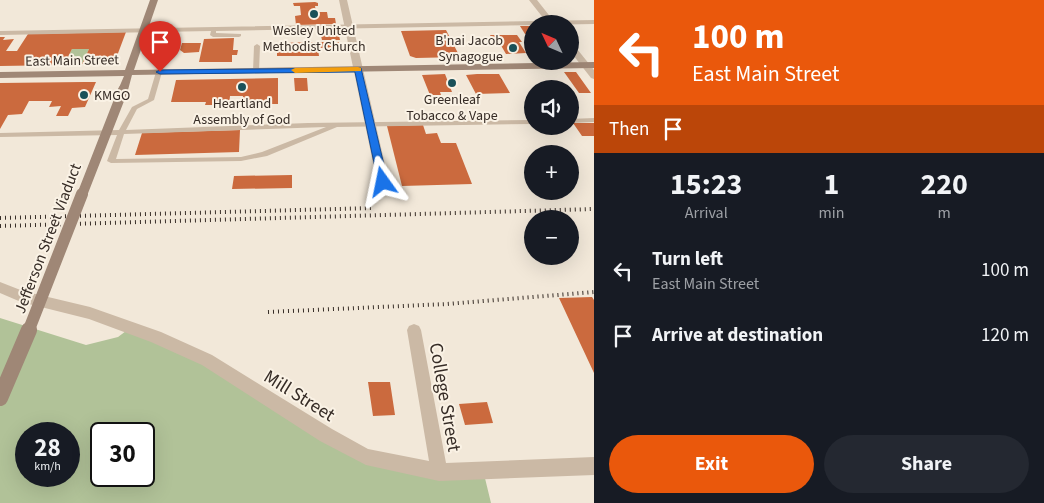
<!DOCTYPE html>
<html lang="en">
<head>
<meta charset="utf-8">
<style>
  :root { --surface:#171b24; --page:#242831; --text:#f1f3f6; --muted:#9ea1a6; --accent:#ea580c }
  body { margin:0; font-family:"Source Sans 3",sans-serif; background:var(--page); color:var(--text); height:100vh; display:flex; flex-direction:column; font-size:19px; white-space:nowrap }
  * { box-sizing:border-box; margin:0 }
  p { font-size:16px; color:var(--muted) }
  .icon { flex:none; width:28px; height:28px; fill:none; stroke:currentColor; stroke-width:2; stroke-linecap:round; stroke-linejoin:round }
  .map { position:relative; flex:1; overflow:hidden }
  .details { display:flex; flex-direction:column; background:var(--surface); width:450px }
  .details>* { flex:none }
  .guide { background:#ea580c; color:#fff; overflow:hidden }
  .needle { width:32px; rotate:314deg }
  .tools { position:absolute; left:524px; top:15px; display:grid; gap:10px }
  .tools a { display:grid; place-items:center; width:55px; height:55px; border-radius:50%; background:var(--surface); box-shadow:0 5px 20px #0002; font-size:25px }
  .speed { position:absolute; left:15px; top:422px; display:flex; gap:10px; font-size:25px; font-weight:700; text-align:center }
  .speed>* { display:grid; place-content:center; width:65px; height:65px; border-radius:50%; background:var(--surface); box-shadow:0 5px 20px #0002; line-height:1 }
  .speed small { font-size:12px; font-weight:400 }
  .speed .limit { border:2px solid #111; border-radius:8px; background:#fff; color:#111 }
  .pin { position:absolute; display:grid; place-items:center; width:42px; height:42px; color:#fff; margin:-51px -21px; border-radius:50% 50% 50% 0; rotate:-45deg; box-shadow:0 0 5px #0007 }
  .pin .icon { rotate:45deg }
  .me { position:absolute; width:55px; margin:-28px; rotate:348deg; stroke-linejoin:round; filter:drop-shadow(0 0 4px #0008) }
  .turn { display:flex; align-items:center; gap:18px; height:105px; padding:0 15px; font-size:22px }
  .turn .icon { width:65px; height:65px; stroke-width:2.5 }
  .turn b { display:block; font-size:35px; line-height:42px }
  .then { display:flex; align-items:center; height:48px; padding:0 15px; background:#0003; gap:10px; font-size:19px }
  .eta { display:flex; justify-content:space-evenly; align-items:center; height:85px; text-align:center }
  .eta b { font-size:30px; font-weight:700; line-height:35px }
  .primary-button { display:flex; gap:10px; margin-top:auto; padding:10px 15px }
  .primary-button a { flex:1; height:58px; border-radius:30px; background:var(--accent); color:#fff; font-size:20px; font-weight:700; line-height:58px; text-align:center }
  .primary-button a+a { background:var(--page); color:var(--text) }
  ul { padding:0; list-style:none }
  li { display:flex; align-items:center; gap:15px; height:65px; padding:0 15px }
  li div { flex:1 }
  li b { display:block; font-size:19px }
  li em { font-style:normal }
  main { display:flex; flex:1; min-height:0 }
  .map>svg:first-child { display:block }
  .green { fill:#b1c298; fill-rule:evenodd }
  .building { fill:#cb6a3e }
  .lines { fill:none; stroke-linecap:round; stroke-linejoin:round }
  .service { fill:#cbb9a5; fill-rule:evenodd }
  .minor { fill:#cbb9a5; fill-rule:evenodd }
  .secondary { fill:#9f8776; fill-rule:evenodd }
  .rail { stroke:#362c26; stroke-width:4; stroke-dasharray:1 4; stroke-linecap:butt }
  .secondary-bridge-far2 { stroke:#9f8776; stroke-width:10 }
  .secondary-bridge-far1 { stroke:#9f8776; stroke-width:12 }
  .secondary-bridge { stroke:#9f8776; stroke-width:16 }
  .route { fill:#1a73e8; stroke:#114b97 }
  .slow { fill:#f59e0b }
  .poi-dot { fill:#1a5159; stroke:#faf2e5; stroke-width:2 }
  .labels { text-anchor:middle; stroke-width:4; stroke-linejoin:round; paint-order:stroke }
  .far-poi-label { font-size:14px; fill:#362c26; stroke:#faf2e5 }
  .far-street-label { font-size:14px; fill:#362c26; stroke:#faf2e5 }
  .street-label { font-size:16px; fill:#362c26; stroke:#faf2e5 }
  .near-street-label { font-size:19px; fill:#362c26; stroke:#faf2e5 }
</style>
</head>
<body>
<main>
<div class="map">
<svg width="594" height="503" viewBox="0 0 594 503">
  <rect width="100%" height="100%" fill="#f2e8d9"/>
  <path class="green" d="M 72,49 L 89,49 L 82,64 L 64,65 Z
    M 0,318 L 86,345 L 118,337 L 130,328 L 156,337 L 366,457 L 483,470 L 491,503 L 0,503 ZM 26,434 L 69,434 L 69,476 L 26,476 ZM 101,434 L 144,434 L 144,476 L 101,476 Z"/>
  <path class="building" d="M 315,2 L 318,3 L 318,6 L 315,6 L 316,12 L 327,12 L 328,18 L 335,18 L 336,24 L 296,25 L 295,16 L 301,15 L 300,6 L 294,6 L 293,3 Z
    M 520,26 L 532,26 L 532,34 L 525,34 Z
    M 446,30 L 460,57 L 416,58 L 410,56 L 401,31 Z
    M 320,31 L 338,31 L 340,40 L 322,40 Z
    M 126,32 L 114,64 L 82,64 L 89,49 L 72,49 L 64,65 L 0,66 L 0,37 L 5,37 L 3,40 L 14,39 L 6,51 L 17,51 L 28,34 Z
    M 490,35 L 517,35 L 522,42 L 519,42 L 526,53 L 506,54 L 499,42 L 494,42 Z
    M 234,38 L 233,50 L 238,50 L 237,55 L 232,55 L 232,62 L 199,62 L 204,39 Z
    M 317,42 L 319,56 L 277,56 L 277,43 Z
    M 320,42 L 339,42 L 340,47 L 320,48 Z
    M 182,43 L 201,43 L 199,52 L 184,53 L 180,50 Z
    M 564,72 L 576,72 L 591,93 L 579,93 Z
    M 445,74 L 452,92 L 440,92 L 441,95 L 430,95 L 422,75 Z
    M 477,74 L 499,74 L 510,93 L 476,94 L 466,75 Z
    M 278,78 L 278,104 L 265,104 L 265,101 L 242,104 L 243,96 L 230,96 L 229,105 L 205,105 L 206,102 L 171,102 L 176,80 Z
    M 294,78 L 307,78 L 308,91 L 295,91 Z
    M 84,82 L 96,82 L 85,107 L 72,108 L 68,116 L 56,116 L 61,106 L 49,107 L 52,101 L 29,101 L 22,114 L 8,115 L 0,129 L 0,83 Z
    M 573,123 L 594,123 L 594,136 L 582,136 Z
    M 423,125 L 426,134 L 437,133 L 441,143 L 456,143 L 472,184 L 402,186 L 387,126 Z
    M 240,130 L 239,152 L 135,155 L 142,133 Z
    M 292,175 L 292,188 L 232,189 L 234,176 Z
    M 592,297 L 594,300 L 594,373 L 559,298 Z
    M 368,382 L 390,382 L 395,415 L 373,416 Z
    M 487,402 L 493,423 L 465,425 L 459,404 Z"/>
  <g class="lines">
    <path class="service" d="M 594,20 L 594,24 L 216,31 L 216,33 L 241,34 L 241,36 L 239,37 L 213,37 L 210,35 L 211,31 L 0,35 L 0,31 Z
      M 257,44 L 260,46 L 259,71 L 256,73 L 253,71 L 254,46 Z
      M 159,70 L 162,72 L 154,100 L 137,109 L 126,130 L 308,123 L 532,120 L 532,124 L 337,127 L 267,156 L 241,161 L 111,163 L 107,161 L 117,135 L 0,137 L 0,133 L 119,130 L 132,107 L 148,99 L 156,72 ZM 326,127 L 262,152 L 241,157 L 116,159 L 124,134 Z
      M 594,118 L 594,122 L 570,123 L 570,119 Z"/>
    <path class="minor" d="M 339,0 L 347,0 L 389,182 L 383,186 L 377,182 Z
      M 529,0 L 537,0 L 556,24 L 548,24 Z
      M 570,44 L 573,44 L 594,70 L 594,79 L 591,78 L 570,51 Z
      M 0,282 L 23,291 L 90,307 L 161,332 L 212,355 L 332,429 L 368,449 L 429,461 L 407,330 L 409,326 L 414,324 L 419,326 L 421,330 L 446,463 L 594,457 L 594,475 L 439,481 L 366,465 L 320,441 L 202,365 L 151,342 L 89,319 L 21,302 L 0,293 Z"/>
    <path class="secondary" d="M 150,0 L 158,0 L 134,70 L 594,62 L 594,68 L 132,75 L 128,90 L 123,93 L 118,90 L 124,76 L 0,78 L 0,72 L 125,70 Z"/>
    <path class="rail" d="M 0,218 L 374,208
      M 0,226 L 594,209
      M 268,312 L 447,304 L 594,292"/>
    <path class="secondary-bridge-far2" d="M 82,195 L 123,90"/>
    <path class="secondary-bridge-far1" d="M 28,332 L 82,194"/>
    <path class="secondary-bridge" d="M 0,398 L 29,330"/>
  </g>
  <path class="route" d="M 361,68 L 388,182 L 383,185 L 378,182 L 355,72 L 160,74 L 156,72 L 160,70 Z"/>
  <path class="slow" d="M 358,67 L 361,68 L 361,71 L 295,73 L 291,70 L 295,68 Z"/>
  <g class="poi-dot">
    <circle cx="314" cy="14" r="5"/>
    <circle cx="513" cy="48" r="5"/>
    <circle cx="452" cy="83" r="5"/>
    <circle cx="242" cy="87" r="5"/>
    <circle cx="84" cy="95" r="5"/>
  </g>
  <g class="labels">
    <g class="far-poi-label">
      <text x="314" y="35">Wesley United<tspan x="314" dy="16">Methodist Church</tspan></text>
      <text x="503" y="45" text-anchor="end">B'nai Jacob<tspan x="503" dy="16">Synagogue</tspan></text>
      <text x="94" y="100" text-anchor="start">KMGO</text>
      <text x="452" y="104">Greenleaf<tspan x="452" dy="16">Tobacco &amp; Vape</tspan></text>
      <text x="242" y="108">Heartland<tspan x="242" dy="16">Assembly of God</tspan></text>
    </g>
    <g class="far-street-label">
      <text transform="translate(72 60) rotate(-1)" y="5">East Main Street</text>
    </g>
    <g class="street-label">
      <text transform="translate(47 238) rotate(-69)" y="6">Jefferson Street Viaduct</text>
    </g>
    <g class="near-street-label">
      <text transform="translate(300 395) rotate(32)" y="7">Mill Street</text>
      <text transform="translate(446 397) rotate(80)" y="7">College Street</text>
    </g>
  </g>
</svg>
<div class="tools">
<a><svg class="needle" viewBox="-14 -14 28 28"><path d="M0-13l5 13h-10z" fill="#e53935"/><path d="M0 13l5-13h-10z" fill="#9ea1a6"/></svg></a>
<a><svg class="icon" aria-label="sound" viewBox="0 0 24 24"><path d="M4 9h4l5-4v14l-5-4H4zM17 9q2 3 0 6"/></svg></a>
<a>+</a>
<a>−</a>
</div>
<div class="speed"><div>28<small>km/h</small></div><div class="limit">30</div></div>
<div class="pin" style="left:160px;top:72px;background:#d93025"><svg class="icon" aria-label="arrive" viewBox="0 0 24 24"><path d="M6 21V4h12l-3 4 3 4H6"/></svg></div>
<svg class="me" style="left:383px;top:182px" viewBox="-20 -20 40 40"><path d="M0-17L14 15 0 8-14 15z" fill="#1a73e8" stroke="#fff" stroke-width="4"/></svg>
</div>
<section class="details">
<div class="guide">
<div class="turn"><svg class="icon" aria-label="left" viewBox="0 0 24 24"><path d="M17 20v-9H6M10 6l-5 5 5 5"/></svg><div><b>100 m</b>East Main Street</div></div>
<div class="then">Then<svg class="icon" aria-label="arrive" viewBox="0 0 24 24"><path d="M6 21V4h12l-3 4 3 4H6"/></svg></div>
</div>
<div class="eta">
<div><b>15:23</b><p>Arrival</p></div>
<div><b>1</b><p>min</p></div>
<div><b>220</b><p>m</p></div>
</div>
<ul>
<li><svg class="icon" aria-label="left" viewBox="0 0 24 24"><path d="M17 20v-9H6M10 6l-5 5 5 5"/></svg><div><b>Turn left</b><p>East Main Street</p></div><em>100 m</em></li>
<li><svg class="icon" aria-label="arrive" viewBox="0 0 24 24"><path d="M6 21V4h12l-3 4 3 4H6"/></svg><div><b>Arrive at destination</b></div><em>120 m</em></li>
</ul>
<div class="primary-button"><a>Exit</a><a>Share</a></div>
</section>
</main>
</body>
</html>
